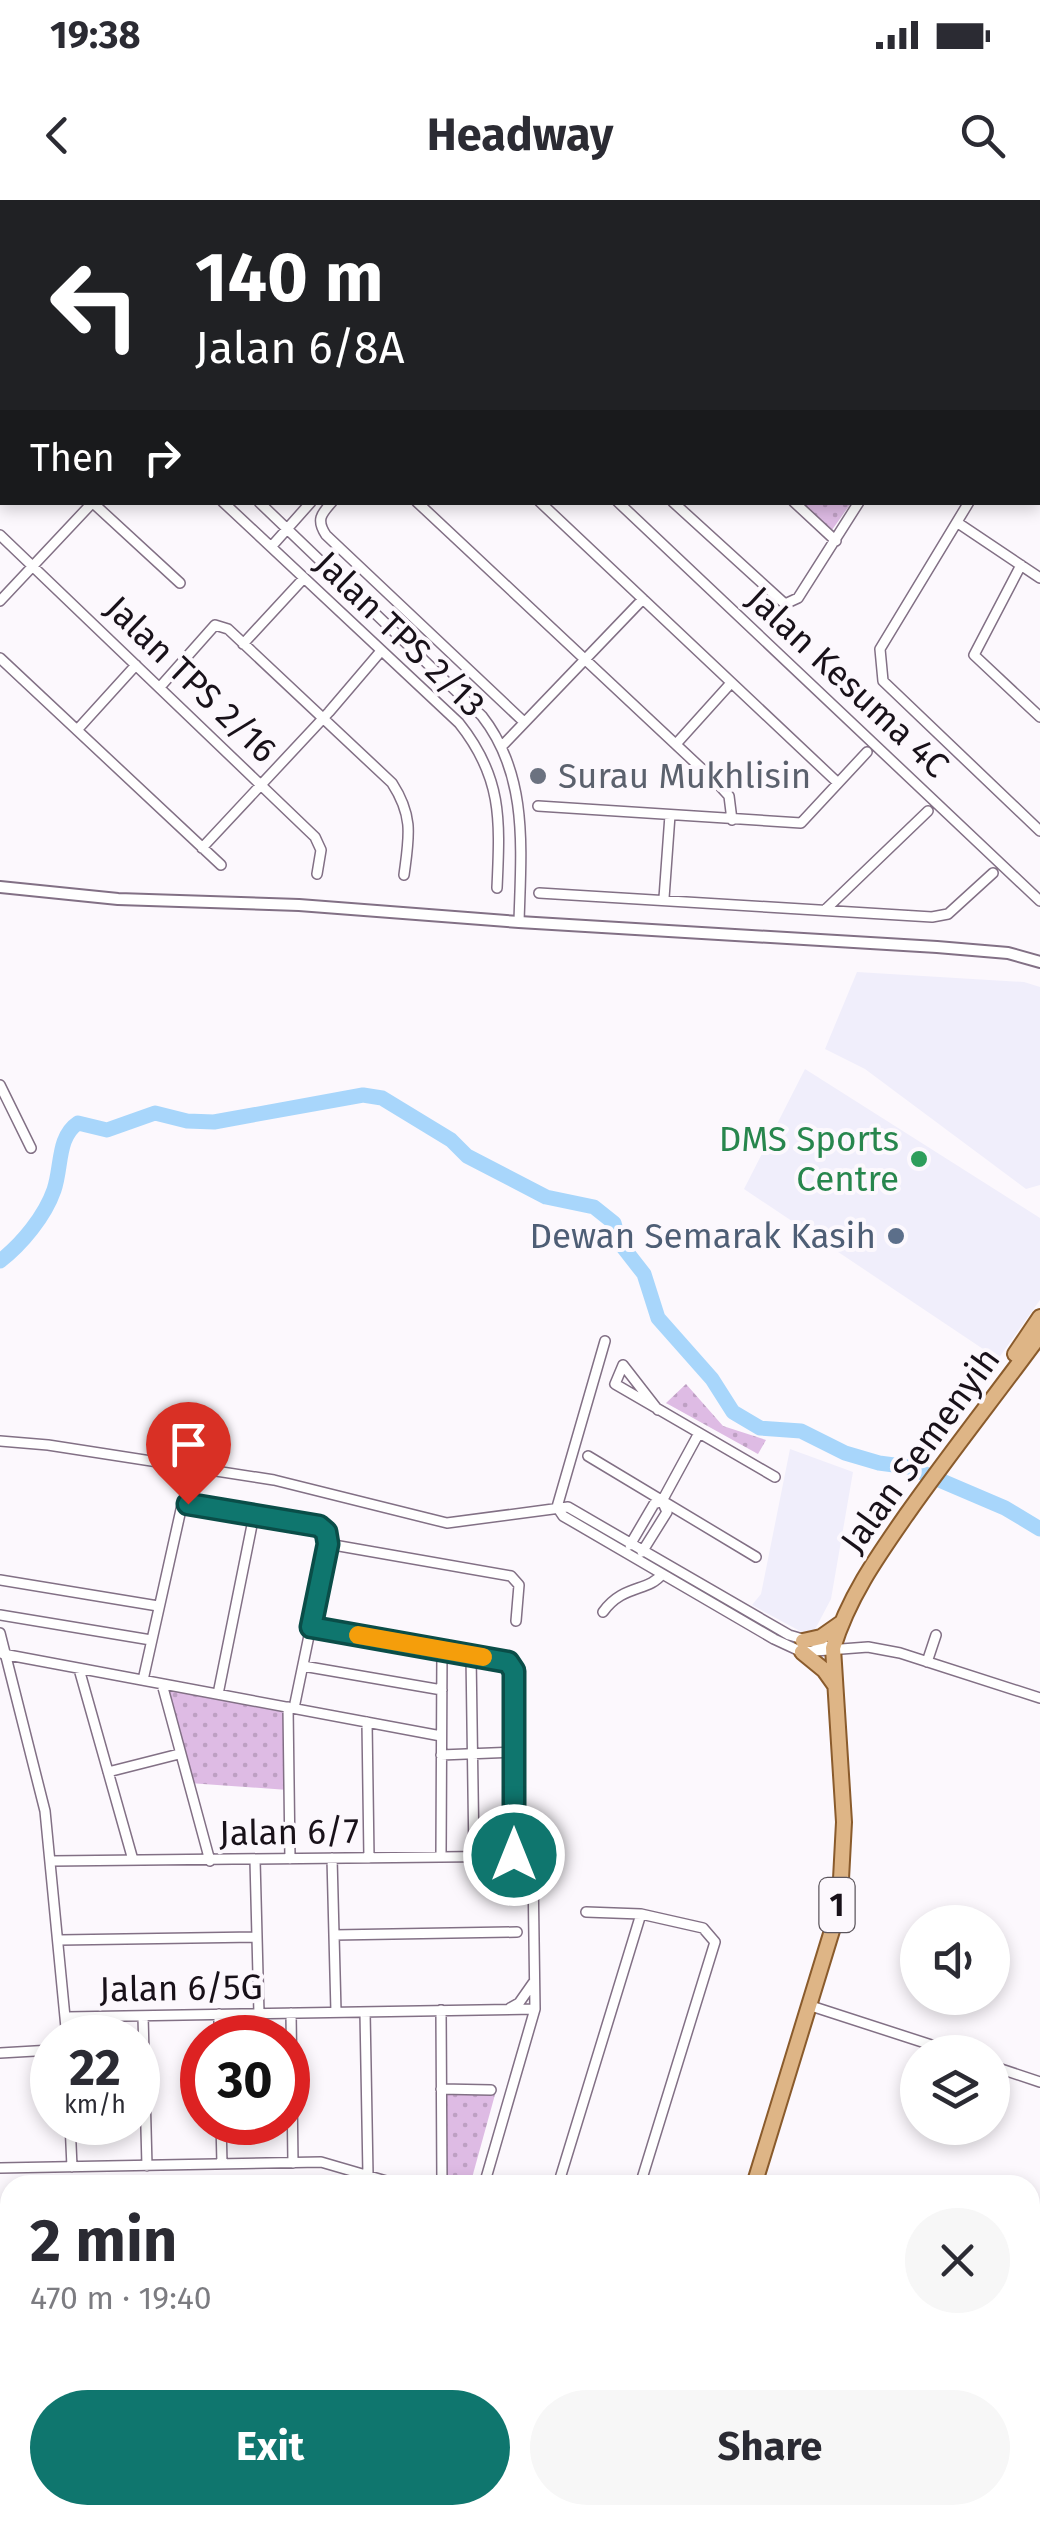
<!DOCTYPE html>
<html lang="en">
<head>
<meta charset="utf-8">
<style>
  :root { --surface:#fff; --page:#f7f7f7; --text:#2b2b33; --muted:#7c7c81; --accent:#0f766e }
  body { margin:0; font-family:"Fira Sans",sans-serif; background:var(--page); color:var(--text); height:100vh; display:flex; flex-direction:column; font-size:38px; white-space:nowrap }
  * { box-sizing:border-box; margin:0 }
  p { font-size:32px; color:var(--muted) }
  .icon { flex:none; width:55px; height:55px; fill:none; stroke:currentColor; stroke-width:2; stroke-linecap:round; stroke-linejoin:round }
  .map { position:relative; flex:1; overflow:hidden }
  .panel { position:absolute; left:0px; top:1975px; width:1040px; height:350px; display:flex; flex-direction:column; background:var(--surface); border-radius:30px 30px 0 0; box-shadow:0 5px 15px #0003 }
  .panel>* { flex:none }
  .top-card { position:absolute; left:0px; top:0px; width:1040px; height:305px; box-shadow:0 5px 15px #0003; background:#202124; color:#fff; overflow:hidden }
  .buttons { position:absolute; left:900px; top:1705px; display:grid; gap:20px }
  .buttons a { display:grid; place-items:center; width:110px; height:110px; border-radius:50%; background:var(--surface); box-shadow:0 5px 15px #0003; font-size:50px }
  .speed { position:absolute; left:30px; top:1815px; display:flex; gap:20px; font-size:50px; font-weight:700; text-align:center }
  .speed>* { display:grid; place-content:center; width:130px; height:130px; border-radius:50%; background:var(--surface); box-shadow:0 5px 15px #0003; line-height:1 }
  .speed small { font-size:25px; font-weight:400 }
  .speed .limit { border:15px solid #d22; background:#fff; color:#111 }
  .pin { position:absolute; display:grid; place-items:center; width:85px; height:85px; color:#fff; margin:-102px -42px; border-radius:50% 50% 50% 0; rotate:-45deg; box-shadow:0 0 10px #0007 }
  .pin .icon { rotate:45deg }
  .me { position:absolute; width:110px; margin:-55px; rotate:0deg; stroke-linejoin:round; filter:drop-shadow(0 0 8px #0008) }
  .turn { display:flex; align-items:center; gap:35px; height:210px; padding:0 30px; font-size:45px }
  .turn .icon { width:130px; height:130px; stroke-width:2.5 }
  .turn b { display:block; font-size:70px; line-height:85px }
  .then { display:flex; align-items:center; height:95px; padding:0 30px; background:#0003; gap:20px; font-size:38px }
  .round { display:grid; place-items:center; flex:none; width:105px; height:105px; border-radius:52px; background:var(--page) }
  .overview { display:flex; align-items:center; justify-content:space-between; height:170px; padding:0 30px }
  h1 { font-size:60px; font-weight:700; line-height:75px }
  .button { display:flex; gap:20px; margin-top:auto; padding:20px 30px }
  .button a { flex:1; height:115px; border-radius:60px; background:var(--accent); color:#fff; font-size:40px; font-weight:700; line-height:115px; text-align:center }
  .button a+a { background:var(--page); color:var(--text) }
  .status { display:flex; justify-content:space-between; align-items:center; height:70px; padding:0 50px; background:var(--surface); direction:ltr }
  .status svg { height:28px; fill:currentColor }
  header { display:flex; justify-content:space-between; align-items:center; height:130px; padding:0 30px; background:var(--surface); font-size:45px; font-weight:700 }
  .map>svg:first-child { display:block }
  .commercial { fill:#f0eefb }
  .park { fill:url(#park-dots) }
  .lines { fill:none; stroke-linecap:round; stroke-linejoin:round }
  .river { stroke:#a8d6fb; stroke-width:15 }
  .minor-casing { stroke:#827085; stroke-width:12 }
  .tertiary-casing { stroke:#827085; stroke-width:14 }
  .primary-casing { stroke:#8a5b2c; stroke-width:18 }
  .minor { stroke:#fff; stroke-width:9 }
  .tertiary { stroke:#fff; stroke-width:10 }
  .primary { stroke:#deb586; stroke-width:14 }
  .route-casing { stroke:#0a4d48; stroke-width:25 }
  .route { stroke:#0f766e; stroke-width:18 }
  .slow { stroke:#f59e0b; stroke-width:18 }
  .worship-dot { fill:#6b7280; stroke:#fcf8fd; stroke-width:4 }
  .leisure-dot { fill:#2e9e5b; stroke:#fcf8fd; stroke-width:4 }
  .service-dot { fill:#5c6f8a; stroke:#fcf8fd; stroke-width:4 }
  .labels { text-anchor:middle; stroke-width:8; stroke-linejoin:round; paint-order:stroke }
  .shield { fill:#fcf8fd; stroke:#5c565d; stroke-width:2.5 }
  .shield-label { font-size:32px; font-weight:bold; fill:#181119 }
  .street-label { font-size:35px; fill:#181119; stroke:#fcf8fd }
  .worship-label { font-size:35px; fill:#5b616d; stroke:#fcf8fd; text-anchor:start }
  .leisure-label { font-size:35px; fill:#27864d; stroke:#fcf8fd; text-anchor:end }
  .service-label { font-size:35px; fill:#4e5e75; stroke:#fcf8fd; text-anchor:end }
</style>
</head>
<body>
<div class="status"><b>19:38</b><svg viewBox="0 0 49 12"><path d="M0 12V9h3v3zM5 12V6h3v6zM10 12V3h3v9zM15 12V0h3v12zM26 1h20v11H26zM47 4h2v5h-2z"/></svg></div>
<header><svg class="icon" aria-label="back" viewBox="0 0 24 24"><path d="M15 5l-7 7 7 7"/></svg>Headway<svg class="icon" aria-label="search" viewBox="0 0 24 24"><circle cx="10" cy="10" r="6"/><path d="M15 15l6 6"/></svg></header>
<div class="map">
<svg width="1040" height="2325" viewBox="0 0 1040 2325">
  <defs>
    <pattern id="park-dots" width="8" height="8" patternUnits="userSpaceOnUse" patternTransform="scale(2.5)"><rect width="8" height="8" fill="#debbe4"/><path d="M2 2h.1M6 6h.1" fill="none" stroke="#bea0c3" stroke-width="1.8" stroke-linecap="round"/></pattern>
  </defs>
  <rect width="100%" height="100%" fill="#fcf8fd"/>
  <path class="commercial" d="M 857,772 L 1024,782 L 1040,787 L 1040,985 L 1026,989 L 865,869 L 825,849 Z
    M 805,869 L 1040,1018 L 1040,1100 L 998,1159 L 744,989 Z
    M 790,1249 L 853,1272 L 831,1399 L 811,1437 L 752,1405 L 761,1394 Z"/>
  <path class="park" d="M 803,303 L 851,303 L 832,330 Z
    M 686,1184 L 723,1226 L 766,1240 L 758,1254 L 666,1203 Z
    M 164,1486 L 287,1508 L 288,1590 L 189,1583 Z
    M 496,1891 L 470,1985 L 446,1985 L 444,1892 Z"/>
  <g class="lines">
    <path class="river" d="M 0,1061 C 22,1044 45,1016 54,990 C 62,967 57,937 78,923 L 107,930 L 155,913 L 187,921 L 214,922 L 363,895 L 382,898 L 451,940 L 467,956 L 546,997 L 594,1007 L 614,1023 L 619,1042 L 644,1074 L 658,1118 L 712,1179 L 733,1212 L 760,1228 L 801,1231 L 845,1253 L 879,1263 L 909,1267 L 1005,1308 L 1040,1329"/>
    <defs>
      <path id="minor" d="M 90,0 L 93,2
        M 217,0 L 219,2
        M 296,0 L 299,2
        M 351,0 L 354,2
        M 408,0 L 412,2
        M 575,0 L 579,2
        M 941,0 L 946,2
        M 362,2 L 364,0
        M 876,2 L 877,0
        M 1012,2 L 1013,0
        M 0,31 L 2,33
        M 1038,58 L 1040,60
        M 0,74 L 2,75
        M 0,101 L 2,102
        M 1038,155 L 1040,156
        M 0,216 L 2,219
        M 1038,276 L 1040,277
        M 92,302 L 180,383
        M 223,302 L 459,523 C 503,578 500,621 497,688
        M 259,302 L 482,516 C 529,576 521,650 519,722
        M 332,302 C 321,314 316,320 326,335 L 524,522
        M 417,302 L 718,584 L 729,596 L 732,620
        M 540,302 L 838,583
        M 618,302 L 1040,701
        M 673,302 L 785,404 L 798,398 L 859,302
        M 794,302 L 836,341
        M 969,302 L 880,449 L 883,481 L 1040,631
        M 958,323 L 1040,378
        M 0,335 L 315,637 L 321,650 L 317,674
        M 271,347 L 311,302
        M 1021,365 L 974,455 L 1040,517
        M 0,401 L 93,302
        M 243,444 L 304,378
        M 0,458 L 221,665
        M 160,487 L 215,425 L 228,429 L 392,583 C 414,617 409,637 404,675
        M 77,530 L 136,465
        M 676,544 L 731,483
        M 502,546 L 643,399
        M 538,606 L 801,623 L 867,552
        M 202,648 L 329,512 L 381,451
        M 539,693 L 932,717 L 948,714 L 993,673
        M 664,698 L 670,615
        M 826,709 L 928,611
        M 0,885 L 31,948
        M 658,1210 L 623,1165 L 615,1184 C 668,1215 721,1246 775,1277
        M 0,1241 L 48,1245 L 274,1280 L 447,1323 L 568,1307 L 789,1435 L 833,1448
        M 588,1256 L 756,1357
        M 662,1301 L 699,1233
        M 557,1307 L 563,1316 L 774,1439 L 802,1452 L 868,1447 L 900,1453 L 1040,1498
        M 557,1307 L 605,1141
        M 328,1344 L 511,1376 L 519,1385 L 516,1421
        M 630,1345 L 654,1304 L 662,1301 L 667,1312 L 642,1352
        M 0,1380 L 158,1406
        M 603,1412 C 623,1384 649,1392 662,1374
        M 0,1415 L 151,1440
        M 311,1427 L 507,1462 L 515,1471 L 514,1655
        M 0,1433 L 45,1611 L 67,1838
        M 3,1454 L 441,1536
        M 471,1455 L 474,1656
        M 927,1462 L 936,1435
        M 303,1466 L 442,1490
        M 79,1469 L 133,1660
        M 143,1480 L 182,1305 L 319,1325 L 327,1332 L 328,1344 L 294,1508
        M 162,1484 L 210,1661
        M 218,1494 L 254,1315
        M 288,1507 L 290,1659
        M 367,1522 L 369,1658
        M 441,1555 L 514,1552
        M 108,1572 L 179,1554
        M 441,1656 L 442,1450
        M 332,1658 L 336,1812
        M 255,1660 L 259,1814
        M 52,1661 L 528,1656 L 533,1670 L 535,1809 L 484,1985
        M 586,1712 L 641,1714 L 703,1728 L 715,1742 L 640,1985
        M 334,1735 L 517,1732
        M 60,1740 L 257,1737
        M 808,1805 L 953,1852
        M 510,1808 L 519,1803 L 533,1783
        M 441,1810 L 442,1985
        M 365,1812 L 368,1975
        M 291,1813 L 293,1963
        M 219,1814 L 219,1838
        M 143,1816 L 147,1966
        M 67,1817 L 535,1809
        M 0,1853 L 52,1850
        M 992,1866 L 1040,1882
        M 441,1889 L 491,1890
        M 70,1922 L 72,1967
        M 221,1922 L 222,1964
        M 0,1968 L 321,1962 L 400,1985
        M 558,1985 L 641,1714
        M 0,2252 L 10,2252
        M 355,2315 L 355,2325
        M 362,2315 L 363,2325
        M 634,2315 L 635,2325"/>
      <path id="tertiary" d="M 669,0 L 673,2
        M 706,0 L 710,2
        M 1038,200 L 1040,201
        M 1038,223 L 1040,224
        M 0,687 L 118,699 L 299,705 L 519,722 L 937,747 L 1008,753 L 1040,762
        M 0,2291 L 10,2291
        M 0,2308 L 10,2308
        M 338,2315 L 348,2325
        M 368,2325 L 377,2315"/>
      <path id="primary" d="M 1015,1154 L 1040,1117
        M 803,1441 L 821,1437 L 841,1423
        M 802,1452 L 824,1470 L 834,1484
        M 754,1985 L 834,1724 L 841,1679 L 844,1622 L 833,1448 C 848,1398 877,1357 907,1314 C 950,1253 996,1195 1040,1135
        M 725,2315 L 738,2325
        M 762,2315 L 766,2325"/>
    </defs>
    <use href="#minor" class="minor-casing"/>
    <use href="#tertiary" class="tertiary-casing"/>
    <use href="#primary" class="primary-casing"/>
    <use href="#minor" class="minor"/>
    <use href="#tertiary" class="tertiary"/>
    <use href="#primary" class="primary"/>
  </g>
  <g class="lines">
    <defs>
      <path id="route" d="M 188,1304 L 319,1326 L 326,1332 L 328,1344 L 311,1427 L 508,1462 L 514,1471 L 514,1655"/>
    </defs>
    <use href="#route" class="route-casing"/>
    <use href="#route" class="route"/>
    <path class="slow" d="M 358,1435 L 483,1457"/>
  </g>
  <circle class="worship-dot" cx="538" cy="576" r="10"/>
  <circle class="leisure-dot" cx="919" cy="959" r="10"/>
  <circle class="service-dot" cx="896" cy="1036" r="10"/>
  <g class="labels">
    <rect class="shield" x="819.5" y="1678" width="35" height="54" rx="8"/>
    <g class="shield-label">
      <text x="837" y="1716">1</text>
    </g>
    <g class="street-label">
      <text transform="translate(400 434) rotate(44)" y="12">Jalan TPS 2/13</text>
      <text transform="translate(191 479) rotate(44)" y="12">Jalan TPS 2/16</text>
      <text transform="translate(848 482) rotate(43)" y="12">Jalan Kesuma 4C</text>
      <text transform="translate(920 1250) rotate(-54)" y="12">Jalan Semenyih</text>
      <text transform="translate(289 1632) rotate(-1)" y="12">Jalan 6/7</text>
      <text transform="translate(181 1788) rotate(-1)" y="12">Jalan 6/5G</text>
    </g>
    <g class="worship-label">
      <text x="558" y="588">Surau Mukhlisin</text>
    </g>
    <g class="leisure-label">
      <text x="899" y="951">DMS Sports<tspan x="899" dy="40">Centre</tspan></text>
    </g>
    <g class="service-label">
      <text x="876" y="1048">Dewan Semarak Kasih</text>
    </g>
  </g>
</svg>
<div class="buttons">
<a><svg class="icon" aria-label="sound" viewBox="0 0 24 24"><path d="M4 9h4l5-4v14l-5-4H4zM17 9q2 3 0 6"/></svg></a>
<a><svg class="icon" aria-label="layers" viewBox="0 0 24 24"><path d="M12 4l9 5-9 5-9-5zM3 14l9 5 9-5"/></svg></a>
</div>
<div class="speed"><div>22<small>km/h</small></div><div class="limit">30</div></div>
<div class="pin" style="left:188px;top:1304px;background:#d93025"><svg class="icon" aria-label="arrive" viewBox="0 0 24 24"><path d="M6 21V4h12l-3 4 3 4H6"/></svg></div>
<svg class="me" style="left:514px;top:1655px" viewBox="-20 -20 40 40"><circle r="17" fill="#0f766e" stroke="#fff" stroke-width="3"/><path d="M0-11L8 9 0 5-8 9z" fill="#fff"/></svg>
<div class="top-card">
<div class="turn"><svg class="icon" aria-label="left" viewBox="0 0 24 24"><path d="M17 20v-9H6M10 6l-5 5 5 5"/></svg><div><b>140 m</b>Jalan 6/8A</div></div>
<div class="then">Then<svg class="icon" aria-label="right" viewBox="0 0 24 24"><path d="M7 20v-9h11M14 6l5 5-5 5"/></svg></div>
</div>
<section class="panel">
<div class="overview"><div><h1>2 min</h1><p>470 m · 19:40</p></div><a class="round"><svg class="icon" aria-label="close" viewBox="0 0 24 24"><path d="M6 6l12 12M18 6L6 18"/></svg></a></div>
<div class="button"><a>Exit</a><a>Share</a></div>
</section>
</div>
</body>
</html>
